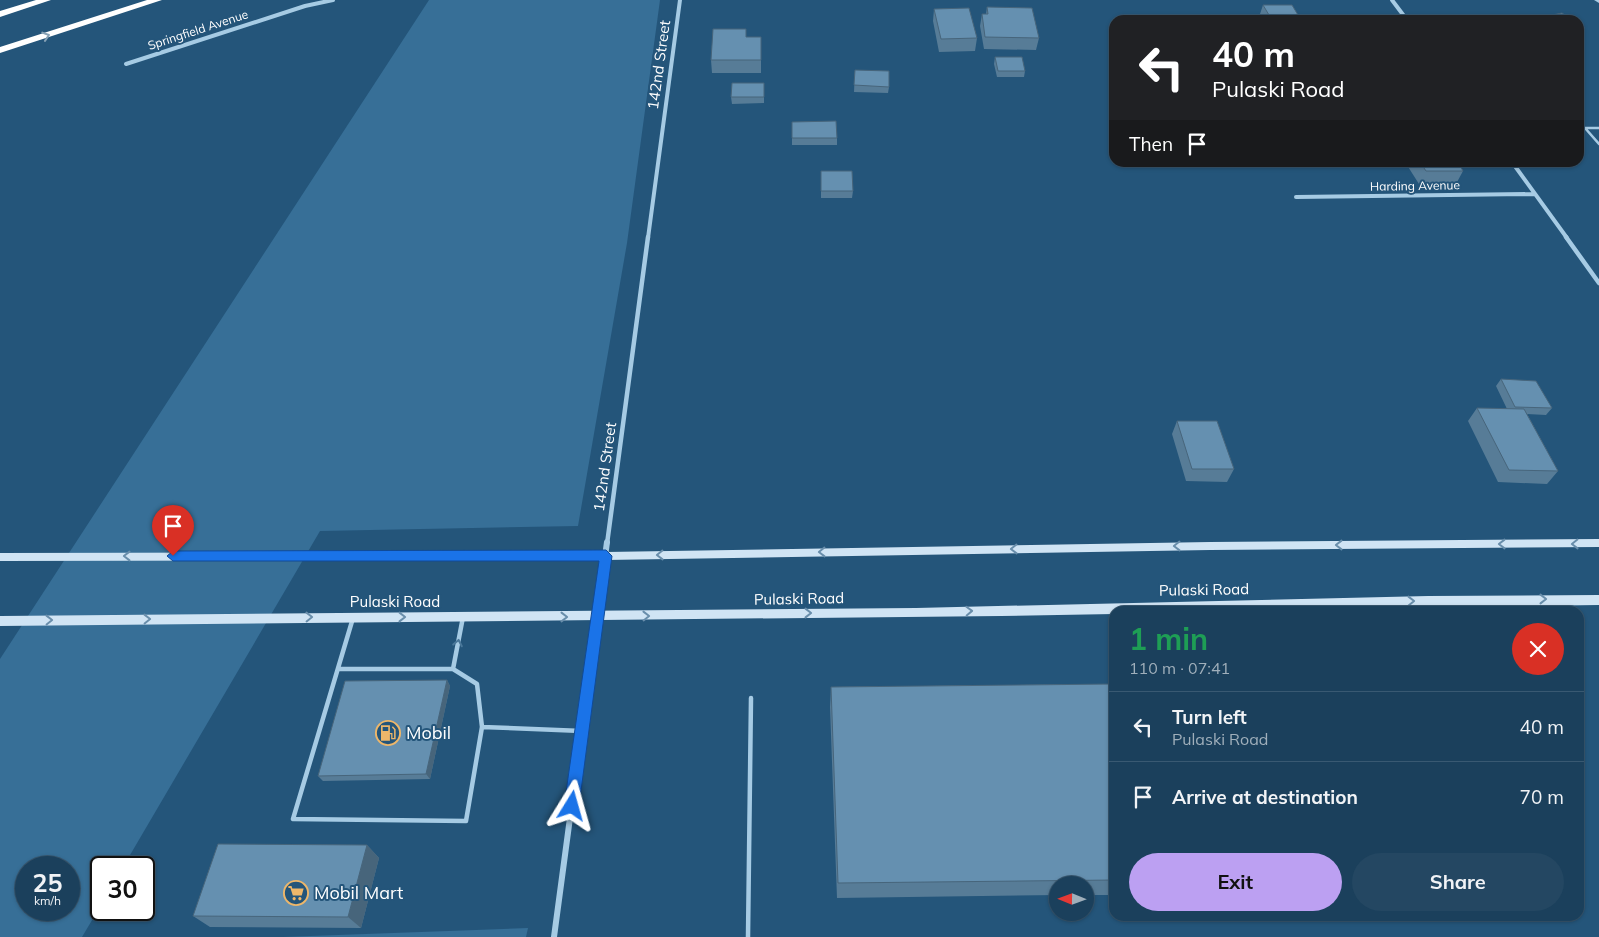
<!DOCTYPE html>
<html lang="en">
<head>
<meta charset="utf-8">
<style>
  :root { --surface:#1b405c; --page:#244762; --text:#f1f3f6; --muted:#a0afbb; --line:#395972; --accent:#bca0f2 }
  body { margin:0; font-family:Mulish,sans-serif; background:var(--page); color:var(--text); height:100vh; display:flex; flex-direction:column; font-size:19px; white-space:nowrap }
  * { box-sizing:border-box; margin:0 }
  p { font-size:16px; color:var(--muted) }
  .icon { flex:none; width:28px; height:28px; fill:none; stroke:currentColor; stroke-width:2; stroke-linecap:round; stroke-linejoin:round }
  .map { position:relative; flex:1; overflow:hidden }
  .sheet { position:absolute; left:1109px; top:606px; width:475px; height:315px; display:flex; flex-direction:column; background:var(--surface); border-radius:15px; box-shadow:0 1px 4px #0004,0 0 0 1px var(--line) }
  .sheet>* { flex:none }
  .top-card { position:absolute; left:1109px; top:15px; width:475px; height:152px; border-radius:15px; box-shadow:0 1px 4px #0004,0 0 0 1px var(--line); background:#202124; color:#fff; overflow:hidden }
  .needle { width:32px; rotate:271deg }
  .controls { position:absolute; left:1049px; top:876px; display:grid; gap:10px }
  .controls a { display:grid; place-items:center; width:45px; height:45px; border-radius:50%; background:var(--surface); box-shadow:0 1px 4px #0004,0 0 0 1px var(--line); font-size:25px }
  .speed { position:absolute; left:15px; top:856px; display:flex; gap:10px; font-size:25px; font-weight:700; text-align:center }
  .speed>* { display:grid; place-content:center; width:65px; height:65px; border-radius:50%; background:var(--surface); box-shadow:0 1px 4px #0004,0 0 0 1px var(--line); line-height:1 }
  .speed small { font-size:12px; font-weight:400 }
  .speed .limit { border:2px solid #111; border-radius:8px; background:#fff; color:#111 }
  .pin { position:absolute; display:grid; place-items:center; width:42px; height:42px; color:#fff; margin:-51px -21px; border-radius:50% 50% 50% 0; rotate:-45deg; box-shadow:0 0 5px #0007 }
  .pin .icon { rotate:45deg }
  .me { position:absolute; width:55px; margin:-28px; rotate:8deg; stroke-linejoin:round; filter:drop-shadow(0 0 4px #0008) }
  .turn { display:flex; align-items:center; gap:18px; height:105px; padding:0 20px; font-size:22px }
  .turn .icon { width:65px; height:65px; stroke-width:2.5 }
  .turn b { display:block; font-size:35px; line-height:42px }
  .then { display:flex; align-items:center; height:48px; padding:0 20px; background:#0003; gap:10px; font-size:19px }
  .round { display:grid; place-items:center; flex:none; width:52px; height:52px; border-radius:26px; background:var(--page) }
  .head { display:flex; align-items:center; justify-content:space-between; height:85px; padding:0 20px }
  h1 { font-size:30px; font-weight:700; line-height:38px; color:#1e9e55 }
  .primary-button { display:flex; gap:10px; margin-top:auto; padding:10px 20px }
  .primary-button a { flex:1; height:58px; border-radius:30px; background:var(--accent); color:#111; font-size:20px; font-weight:700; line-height:58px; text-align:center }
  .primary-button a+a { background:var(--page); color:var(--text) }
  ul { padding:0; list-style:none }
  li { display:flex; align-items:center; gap:15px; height:70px; padding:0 20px; border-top:1px solid var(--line) }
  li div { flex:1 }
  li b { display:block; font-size:19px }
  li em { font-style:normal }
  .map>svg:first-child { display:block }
  .green { fill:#376f97; fill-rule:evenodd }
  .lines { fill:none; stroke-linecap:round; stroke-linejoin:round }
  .service-far1 { stroke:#a6cbe4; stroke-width:2.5 }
  .service { stroke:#a6cbe4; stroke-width:4.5 }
  .minor-far2 { stroke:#a6cbe4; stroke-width:4 }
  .minor-far1 { stroke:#a6cbe4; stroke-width:4.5 }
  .minor { stroke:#a6cbe4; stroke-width:6 }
  .tertiary { fill:#a6cbe4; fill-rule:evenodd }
  .secondary { fill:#d0e4f4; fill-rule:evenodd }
  .motorway { fill:#fff; fill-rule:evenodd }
  .wall { fill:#577c97 }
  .shaded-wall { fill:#47657b }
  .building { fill:#6590b0; stroke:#47657b }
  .oneway { stroke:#87a2b6 }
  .oneway2 { stroke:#698eab }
  .oneway3 { stroke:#4b789a }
  .route { fill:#1a73e8; stroke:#114b97 }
  .labels { text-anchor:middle; stroke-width:4; stroke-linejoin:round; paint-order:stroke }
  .far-street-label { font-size:12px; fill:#fff; stroke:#24557a }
  .street-label { font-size:15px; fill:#fff; stroke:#24557a }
  .near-poi-label { font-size:18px; fill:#fff; stroke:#24557a; text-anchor:start }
</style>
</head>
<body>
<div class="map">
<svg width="1599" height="937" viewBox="0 0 1599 937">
  <rect width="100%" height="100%" fill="#24557a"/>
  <path class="green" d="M 429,0 L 660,0 L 627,243 L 578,526 L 320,531 L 123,867 L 101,868 L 101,905 L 82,937 L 0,937 L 0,659 ZM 26,868 L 69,868 L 69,910 L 26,910 Z
    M 528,928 L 526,937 L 283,937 Z"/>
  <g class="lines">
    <path class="service-far1" d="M 1599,128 L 1585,128 L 1599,144"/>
    <path class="service" d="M 353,618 L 293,819 L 466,821 L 482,727
      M 338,669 L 453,669 L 477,684 L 482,727 L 582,731
      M 453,669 L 463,617
      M 748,937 L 751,698"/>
    <path class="minor-far2" d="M 1392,0 L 1407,20
      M 126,64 L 305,6 L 333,0
      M 1512,162 L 1567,238
      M 1296,197 L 1535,194
      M 648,238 L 680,0"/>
    <path class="minor-far1" d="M 1566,237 L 1599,283
      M 607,544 L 648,237"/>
    <path class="minor" d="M 554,937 L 607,542"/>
    <path class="tertiary" d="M 1594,0 L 1599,0 L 1599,3 Z"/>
    <path class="secondary" d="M 1599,539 L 1599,547 L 1210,550 L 606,560 L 0,561 L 0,553 L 606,552 L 1210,542 Z
      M 1599,595 L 1599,605 L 1114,611 L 1114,614 L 1001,616 L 0,626 L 0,616 L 916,608 L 1428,596 Z"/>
    <path class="motorway" d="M 36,0 L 51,0 L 0,17 L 0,11 Z
      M 147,0 L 162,0 L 0,53 L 0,47 Z"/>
  </g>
  <path class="wall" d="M 1263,5 L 1301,20 L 1260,20 L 1259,17 Z
    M 987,7 L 1039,38 L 1036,50 L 984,49 L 980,26 L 982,14 L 986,14 Z
    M 934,9 L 977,38 L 975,51 L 939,52 L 933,21 Z
    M 746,37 L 761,50 L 761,73 L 712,73 L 711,60 Z
    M 995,57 L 1025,71 L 1024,77 L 997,77 L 994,64 Z
    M 855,70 L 889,87 L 888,93 L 854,92 Z
    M 764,83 L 764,103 L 732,104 L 731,97 Z
    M 792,122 L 837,138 L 837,145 L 792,145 Z
    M 1405,162 L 1458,162 L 1463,171 L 1456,184 L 1419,184 Z
    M 821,171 L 853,191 L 852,198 L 821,198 Z
    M 1501,379 L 1552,408 L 1546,415 L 1527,414 L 1558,471 L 1547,484 L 1498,482 L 1468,421 L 1477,408 L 1507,409 L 1496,386 Z
    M 1177,421 L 1234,469 L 1227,482 L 1186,481 L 1172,434 Z
    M 447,680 L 450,686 L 430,779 L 323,781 L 318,776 Z
    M 1114,684 L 1114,895 L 1085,895 L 1085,885 L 1058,885 L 1058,895 L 837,898 L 830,707 L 831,687 Z
    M 367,845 L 379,858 L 361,928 L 210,927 L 193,916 Z"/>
  <path class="shaded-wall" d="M 1585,28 L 1581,35 L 1579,35 L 1579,29 Z
    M 447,680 L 450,686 L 430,779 L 426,774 Z
    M 367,845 L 379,858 L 361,928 L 348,917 Z"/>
  <path class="building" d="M 1263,5 L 1292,5 L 1301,20 L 1272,20 Z
    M 987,7 L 1032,8 L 1039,38 L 985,37 L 982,14 L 988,14 Z
    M 969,8 L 977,38 L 941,39 L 934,9 Z
    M 1562,13 L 1572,20 L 1534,20 L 1533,19 Z
    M 1451,17 L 1468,17 L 1470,20 L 1454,20 Z
    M 1579,24 L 1585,28 L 1579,29 Z
    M 713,29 L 746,29 L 746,37 L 761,37 L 761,60 L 711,60 Z
    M 995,57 L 1022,57 L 1025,71 L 998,71 Z
    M 855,70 L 889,71 L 889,87 L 854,85 Z
    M 732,83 L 764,83 L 764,97 L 731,97 Z
    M 836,121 L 837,138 L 792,138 L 792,122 Z
    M 1420,162 L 1458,162 L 1463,171 L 1426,171 Z
    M 821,171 L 852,171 L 853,191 L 821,191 Z
    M 1501,379 L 1536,381 L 1552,408 L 1515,407 Z
    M 1477,408 L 1524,409 L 1558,471 L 1509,470 Z
    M 1177,421 L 1217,421 L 1234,469 L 1192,469 Z
    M 447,680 L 426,774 L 318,776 L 345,681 Z
    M 1114,684 L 1114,880 L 838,883 L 831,687 Z
    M 218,844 L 367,845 L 348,917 L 193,916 Z"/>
  <defs><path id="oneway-chevron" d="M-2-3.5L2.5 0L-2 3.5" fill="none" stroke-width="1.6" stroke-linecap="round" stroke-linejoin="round" transform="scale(1.25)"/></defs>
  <use class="oneway" href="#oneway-chevron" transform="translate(46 36) rotate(-18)"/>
  <g class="oneway2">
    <use href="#oneway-chevron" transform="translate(1502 544) rotate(180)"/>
    <use href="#oneway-chevron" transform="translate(1575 544) rotate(179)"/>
    <use href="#oneway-chevron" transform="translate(1339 545) rotate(180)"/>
    <use href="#oneway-chevron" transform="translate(1177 546) rotate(179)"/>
    <use href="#oneway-chevron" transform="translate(1014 549) rotate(179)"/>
    <use href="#oneway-chevron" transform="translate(822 552) rotate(179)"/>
    <use href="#oneway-chevron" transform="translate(660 555) rotate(179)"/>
    <use href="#oneway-chevron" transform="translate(127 556) rotate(-180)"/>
    <use href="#oneway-chevron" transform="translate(1543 599)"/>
    <use href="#oneway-chevron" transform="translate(1411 601) rotate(-1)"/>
    <use href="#oneway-chevron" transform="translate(969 611) rotate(-2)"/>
    <use href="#oneway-chevron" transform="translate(808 613)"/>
    <use href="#oneway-chevron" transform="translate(646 616) rotate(-1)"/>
    <use href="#oneway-chevron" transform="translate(309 617) rotate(-1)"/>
    <use href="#oneway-chevron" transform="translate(402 617)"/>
    <use href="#oneway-chevron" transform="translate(564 617)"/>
    <use href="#oneway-chevron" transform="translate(147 619) rotate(-1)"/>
    <use href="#oneway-chevron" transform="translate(49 620) rotate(-1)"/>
  </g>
  <use class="oneway3" href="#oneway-chevron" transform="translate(458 643) rotate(-79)"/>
  <path class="route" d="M 606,550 L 612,556 L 579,806 L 577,811 L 572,813 L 566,811 L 564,806 L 599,561 L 173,561 L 167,556 L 173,551 Z"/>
  <defs>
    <symbol id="fuel-ring" viewBox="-11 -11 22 22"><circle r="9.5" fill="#24557a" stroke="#eeb76a" stroke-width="1.5"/><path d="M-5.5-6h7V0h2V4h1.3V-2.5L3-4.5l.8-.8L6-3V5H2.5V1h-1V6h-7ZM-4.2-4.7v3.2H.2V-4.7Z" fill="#eeb76a"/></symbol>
    <symbol id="supermarket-ring" viewBox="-11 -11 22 22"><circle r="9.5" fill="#24557a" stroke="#eeb76a" stroke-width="1.5"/><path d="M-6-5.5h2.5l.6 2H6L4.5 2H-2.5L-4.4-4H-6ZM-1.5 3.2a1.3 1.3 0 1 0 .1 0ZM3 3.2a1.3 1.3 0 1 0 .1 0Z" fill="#eeb76a"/></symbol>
  </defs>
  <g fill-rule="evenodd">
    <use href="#fuel-ring" x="374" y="719" width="28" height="28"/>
    <use href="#supermarket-ring" x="282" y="879" width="28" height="28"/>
  </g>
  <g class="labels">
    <g class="far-street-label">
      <text transform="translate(198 30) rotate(-18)" y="4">Springfield Avenue</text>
      <text transform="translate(1415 186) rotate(-1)" y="4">Harding Avenue</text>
    </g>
    <g class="street-label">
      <text transform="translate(659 65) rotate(-82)" y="5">142nd Street</text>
      <text transform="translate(605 467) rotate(-82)" y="5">142nd Street</text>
      <text transform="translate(1204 590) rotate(-1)" y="5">Pulaski Road</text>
      <text transform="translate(799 599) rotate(-1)" y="5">Pulaski Road</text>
      <text x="395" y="607">Pulaski Road</text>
    </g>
    <g class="near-poi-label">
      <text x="406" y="739">Mobil</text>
      <text x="314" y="899">Mobil Mart</text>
    </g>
  </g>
</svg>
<div class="controls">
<a><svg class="needle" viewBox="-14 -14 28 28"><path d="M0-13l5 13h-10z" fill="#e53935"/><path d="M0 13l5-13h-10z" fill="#a0afbb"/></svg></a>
</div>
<div class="speed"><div>25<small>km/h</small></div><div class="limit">30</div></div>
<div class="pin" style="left:173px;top:556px;background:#d93025"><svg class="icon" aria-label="arrive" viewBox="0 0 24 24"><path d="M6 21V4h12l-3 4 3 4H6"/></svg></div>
<svg class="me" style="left:572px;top:806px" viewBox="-20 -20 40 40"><path d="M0-17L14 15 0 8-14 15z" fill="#1a73e8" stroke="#fff" stroke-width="4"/></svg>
<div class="top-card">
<div class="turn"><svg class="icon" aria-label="left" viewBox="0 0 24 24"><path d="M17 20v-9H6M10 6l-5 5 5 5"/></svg><div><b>40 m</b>Pulaski Road</div></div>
<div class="then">Then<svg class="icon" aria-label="arrive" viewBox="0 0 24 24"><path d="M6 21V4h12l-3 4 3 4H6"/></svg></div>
</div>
<section class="sheet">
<div class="head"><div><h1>1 min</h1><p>110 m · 07:41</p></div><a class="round" style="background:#d93025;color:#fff"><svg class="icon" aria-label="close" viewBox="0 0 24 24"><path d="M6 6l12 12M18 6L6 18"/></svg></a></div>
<ul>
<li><svg class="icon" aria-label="left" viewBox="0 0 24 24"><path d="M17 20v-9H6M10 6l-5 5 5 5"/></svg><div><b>Turn left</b><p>Pulaski Road</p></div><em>40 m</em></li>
<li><svg class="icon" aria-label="arrive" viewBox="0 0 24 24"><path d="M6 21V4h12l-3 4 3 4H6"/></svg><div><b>Arrive at destination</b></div><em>70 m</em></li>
</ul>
<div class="primary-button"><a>Exit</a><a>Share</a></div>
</section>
</div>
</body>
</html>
